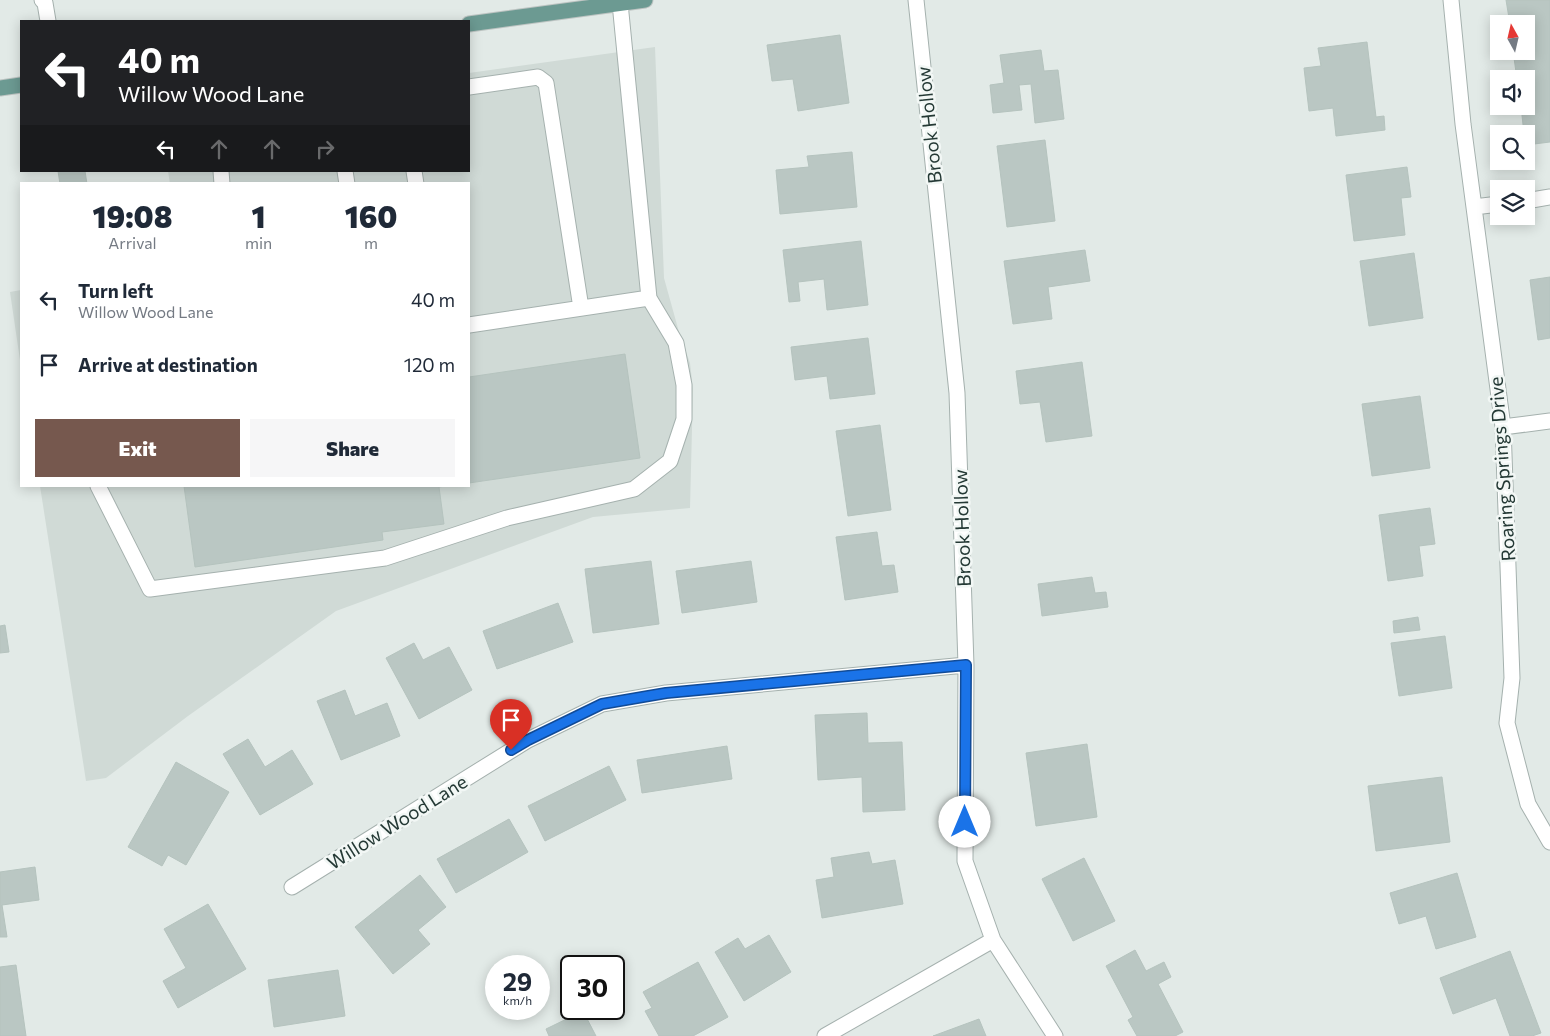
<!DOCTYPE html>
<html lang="en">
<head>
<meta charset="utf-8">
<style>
  :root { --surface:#fff; --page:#f6f6f7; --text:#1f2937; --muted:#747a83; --accent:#76584e }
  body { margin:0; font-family:Commissioner,sans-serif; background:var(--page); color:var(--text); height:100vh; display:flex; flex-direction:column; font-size:19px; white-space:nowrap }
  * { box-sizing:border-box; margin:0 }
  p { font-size:16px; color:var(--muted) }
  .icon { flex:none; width:28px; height:28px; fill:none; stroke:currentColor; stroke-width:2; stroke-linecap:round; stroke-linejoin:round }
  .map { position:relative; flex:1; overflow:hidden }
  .panel { position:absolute; left:20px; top:182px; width:450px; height:305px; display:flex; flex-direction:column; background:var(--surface); border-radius:0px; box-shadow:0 2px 12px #0003 }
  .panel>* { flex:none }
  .hud { position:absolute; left:20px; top:20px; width:450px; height:152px; border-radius:0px; box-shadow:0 2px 12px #0003; background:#202124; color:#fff; overflow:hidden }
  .needle { width:32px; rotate:352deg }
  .buttons { position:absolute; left:1490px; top:15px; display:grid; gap:10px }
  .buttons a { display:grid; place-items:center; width:45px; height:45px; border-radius:0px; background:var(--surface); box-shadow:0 2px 12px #0003; font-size:25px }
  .speed { position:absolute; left:485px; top:955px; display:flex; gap:10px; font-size:25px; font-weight:700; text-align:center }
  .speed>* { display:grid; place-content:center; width:65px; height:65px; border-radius:50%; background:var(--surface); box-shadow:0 2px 12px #0003; line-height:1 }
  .speed small { font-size:12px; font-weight:400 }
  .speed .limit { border:2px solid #111; border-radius:8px; background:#fff; color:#111 }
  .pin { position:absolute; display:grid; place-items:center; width:42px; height:42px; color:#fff; margin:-51px -21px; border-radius:50% 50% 50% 0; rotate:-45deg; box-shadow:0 0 5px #0007 }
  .pin .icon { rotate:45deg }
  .me { position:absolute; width:55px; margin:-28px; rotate:0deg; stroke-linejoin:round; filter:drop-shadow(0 0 4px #0008) }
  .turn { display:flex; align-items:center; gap:18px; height:105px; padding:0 15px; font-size:22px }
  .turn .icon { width:65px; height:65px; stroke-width:2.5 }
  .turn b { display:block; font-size:35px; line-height:42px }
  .lanes { display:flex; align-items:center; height:48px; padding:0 15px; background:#0003; justify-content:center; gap:25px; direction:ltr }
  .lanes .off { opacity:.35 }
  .eta { display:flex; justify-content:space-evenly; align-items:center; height:85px; text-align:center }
  .eta b { font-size:30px; font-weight:800; line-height:35px }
  .cta { display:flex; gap:10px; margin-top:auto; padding:10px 15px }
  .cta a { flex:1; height:58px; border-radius:0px; background:var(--accent); color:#fff; font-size:20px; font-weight:800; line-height:58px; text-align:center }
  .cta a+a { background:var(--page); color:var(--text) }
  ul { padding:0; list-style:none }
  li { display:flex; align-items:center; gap:15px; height:65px; padding:0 15px }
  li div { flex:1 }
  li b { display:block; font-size:19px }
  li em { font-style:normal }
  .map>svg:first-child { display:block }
  .built { fill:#d0dad6 }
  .building { fill:#bac7c3; stroke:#b5c3be }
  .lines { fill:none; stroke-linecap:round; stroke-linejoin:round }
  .minor-casing { stroke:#a5b1ae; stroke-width:17 }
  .major-casing { stroke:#bdc4c2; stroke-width:17 }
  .minor { stroke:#fff; stroke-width:15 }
  .major { stroke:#6c9a92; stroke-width:15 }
  .route-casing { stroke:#114b97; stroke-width:12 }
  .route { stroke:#1a73e8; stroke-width:9 }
  .labels { text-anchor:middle; stroke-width:5; stroke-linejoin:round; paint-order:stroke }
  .street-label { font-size:19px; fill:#243935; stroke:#f2f7f5 }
</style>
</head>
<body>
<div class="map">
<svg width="1550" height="1036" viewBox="0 0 1550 1036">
  <rect width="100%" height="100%" fill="#e2eae7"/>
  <path class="built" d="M 655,47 L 664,278 L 679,332 L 690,363 L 693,389 L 690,508 L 593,517 L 336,611 L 188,716 L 106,778 L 86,781 L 40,486 L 469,486 L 469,184 L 170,184 L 168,171 L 469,171 L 469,73 Z
    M 21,290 L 21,367 L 10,292 Z"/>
  <path class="building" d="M 1506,0 L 1550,0 L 1550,142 L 1526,145 L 1526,134 L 1524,134 L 1521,106 L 1526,106 L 1526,79 L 1517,79 L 1513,51 L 1526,51 L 1526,24 L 1510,24 Z
    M 840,35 L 849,103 L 798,111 L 793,79 L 772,81 L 767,45 Z
    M 1367,42 L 1376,117 L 1384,116 L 1385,130 L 1336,136 L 1333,108 L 1309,111 L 1304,68 L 1321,66 L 1318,48 Z
    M 1041,50 L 1044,71 L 1058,70 L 1064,119 L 1035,123 L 1031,84 L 1019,85 L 1022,110 L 993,113 L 990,85 L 1004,83 L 1000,55 Z
    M 1045,140 L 1055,221 L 1007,227 L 997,146 Z
    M 852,152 L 857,207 L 780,214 L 776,170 L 809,167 L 807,156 Z
    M 1407,167 L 1411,197 L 1401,198 L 1405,235 L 1354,241 L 1346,175 Z
    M 58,171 L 85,171 L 87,184 L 60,184 Z
    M 861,241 L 868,305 L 827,310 L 824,279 L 798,282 L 800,301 L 789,302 L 783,250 Z
    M 1085,250 L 1090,281 L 1048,287 L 1052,319 L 1013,324 L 1004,261 Z
    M 1414,253 L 1423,318 L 1369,326 L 1360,261 Z
    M 1550,277 L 1550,338 L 1538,340 L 1530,280 Z
    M 868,338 L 875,394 L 830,399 L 827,376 L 795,380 L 791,347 Z
    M 625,354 L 640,458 L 469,483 L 469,377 Z
    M 1082,362 L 1092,436 L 1046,442 L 1040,402 L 1020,404 L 1016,371 Z
    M 1420,396 L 1430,468 L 1372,476 L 1362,404 Z
    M 880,425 L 891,510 L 848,516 L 836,431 Z
    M 184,486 L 445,486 L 439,487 L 444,524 L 382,532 L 383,540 L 195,567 Z
    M 1430,508 L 1435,544 L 1419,546 L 1423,576 L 1388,581 L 1379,515 Z
    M 877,532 L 882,566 L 894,565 L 898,592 L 845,600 L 836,537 Z
    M 651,561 L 659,624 L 593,633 L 585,569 Z
    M 751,561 L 757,602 L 682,613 L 676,571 Z
    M 1092,577 L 1095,593 L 1106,592 L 1108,607 L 1042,616 L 1038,584 Z
    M 558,603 L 573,642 L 497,669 L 483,631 Z
    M 1418,617 L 1420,630 L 1394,633 L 1393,621 Z
    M 5,625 L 9,652 L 0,653 L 0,626 Z
    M 1445,636 L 1452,688 L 1399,696 L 1391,643 Z
    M 414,643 L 423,660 L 449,647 L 472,690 L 419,719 L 386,658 Z
    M 345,690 L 355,716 L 387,703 L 400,736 L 341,760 L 317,701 Z
    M 867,713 L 868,743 L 902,742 L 905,810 L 863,812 L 862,777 L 818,780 L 815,715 Z
    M 248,739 L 265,767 L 292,750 L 313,784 L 260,815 L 223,754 Z
    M 1087,744 L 1097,817 L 1036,826 L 1026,753 Z
    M 727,746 L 732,779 L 642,793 L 637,760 Z
    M 176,762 L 229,792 L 186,865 L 168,855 L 162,866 L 128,847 Z
    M 609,766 L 626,800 L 545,841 L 528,806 Z
    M 1442,777 L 1450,842 L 1376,851 L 1368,786 Z
    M 509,819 L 528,852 L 456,893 L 437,859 Z
    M 869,852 L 872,864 L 895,860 L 903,904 L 822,918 L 816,880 L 834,877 L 831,858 Z
    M 1084,858 L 1115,921 L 1073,941 L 1042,879 Z
    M 35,867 L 39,900 L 2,905 L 7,937 L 0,937 L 0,872 Z
    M 1457,873 L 1476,937 L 1436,949 L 1426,916 L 1399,924 L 1390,893 Z
    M 420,875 L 446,907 L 418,930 L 430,944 L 393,974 L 355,927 Z
    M 208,904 L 246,969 L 178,1008 L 163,981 L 186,968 L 164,929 Z
    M 769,935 L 791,972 L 744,1001 L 715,952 L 738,938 L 745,949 Z
    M 1135,950 L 1146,971 L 1164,962 L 1171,977 L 1158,984 L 1183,1032 L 1175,1036 L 1137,1036 L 1128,1020 L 1133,1017 L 1106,966 Z
    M 1510,951 L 1541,1033 L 1532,1036 L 1510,1036 L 1496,998 L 1453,1014 L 1440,978 Z
    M 698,962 L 728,1017 L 693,1036 L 659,1036 L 645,1011 L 652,1008 L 643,992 Z
    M 16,965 L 26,1036 L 0,1036 L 0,967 Z
    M 338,970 L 345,1016 L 274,1027 L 268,980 Z
    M 583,1011 L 596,1036 L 549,1036 L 546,1029 Z
    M 979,1019 L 986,1036 L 933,1036 Z"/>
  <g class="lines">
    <defs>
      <path id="minor" d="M 42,0 L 45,3 L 48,21
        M 916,0 L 957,393 L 966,665 L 965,861 L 993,940 L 1055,1036
        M 1451,0 L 1463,124 L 1503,427 L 1512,678 L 1507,723 L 1528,804 L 1550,842
        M 469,87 L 538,77 L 546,83 L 581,308
        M 221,171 L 222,184
        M 345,171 L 347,184
        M 414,171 L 416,184
        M 1526,201 L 1550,197
        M 1474,207 L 1499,204
        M 469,325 L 649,298 L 620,3
        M 1503,427 L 1550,421
        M 98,486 L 150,589 L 385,558 L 507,518 L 634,489 L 670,461 L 684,419 L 684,385 L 676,343 L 649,298
        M 292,887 L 528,740 L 602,704 L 666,693 L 966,665
        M 825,1036 L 993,940"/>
      <path id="major" d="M 469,24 L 645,0
        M 0,88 L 21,85"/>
    </defs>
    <use href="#minor" class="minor-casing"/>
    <use href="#major" class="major-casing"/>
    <use href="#minor" class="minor"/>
    <use href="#major" class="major"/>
  </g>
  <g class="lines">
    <defs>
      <path id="route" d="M 511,750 L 528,740 L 602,704 L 666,693 L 966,665 L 965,822"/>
    </defs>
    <use href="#route" class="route-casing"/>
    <use href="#route" class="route"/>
  </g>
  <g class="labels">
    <g class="street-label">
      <text transform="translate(929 125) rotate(-96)" y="7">Brook Hollow</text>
      <text transform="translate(1502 469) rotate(-94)" y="7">Roaring Springs Drive</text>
      <text transform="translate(962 528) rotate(-92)" y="7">Brook Hollow</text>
      <text transform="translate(397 822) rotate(-32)" y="7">Willow Wood Lane</text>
    </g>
  </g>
</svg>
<div class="buttons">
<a><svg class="needle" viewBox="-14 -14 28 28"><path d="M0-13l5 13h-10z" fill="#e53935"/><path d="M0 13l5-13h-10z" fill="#747a83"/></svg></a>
<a><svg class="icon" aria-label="sound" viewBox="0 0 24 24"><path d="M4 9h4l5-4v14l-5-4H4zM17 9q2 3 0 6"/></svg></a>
<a><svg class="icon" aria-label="search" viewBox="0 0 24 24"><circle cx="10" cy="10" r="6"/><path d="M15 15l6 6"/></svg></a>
<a><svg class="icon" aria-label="layers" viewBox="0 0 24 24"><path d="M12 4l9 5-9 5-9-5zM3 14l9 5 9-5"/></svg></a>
</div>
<div class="speed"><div>29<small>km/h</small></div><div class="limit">30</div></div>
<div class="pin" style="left:511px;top:750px;background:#d93025"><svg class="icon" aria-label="arrive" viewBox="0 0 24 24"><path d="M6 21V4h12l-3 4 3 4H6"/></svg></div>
<svg class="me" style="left:965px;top:822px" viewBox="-20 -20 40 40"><circle r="19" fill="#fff"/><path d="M0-13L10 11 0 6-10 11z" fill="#1a73e8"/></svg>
<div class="hud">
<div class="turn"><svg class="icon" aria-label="left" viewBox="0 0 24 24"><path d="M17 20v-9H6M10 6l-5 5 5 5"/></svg><div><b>40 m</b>Willow Wood Lane</div></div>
<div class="lanes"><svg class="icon" aria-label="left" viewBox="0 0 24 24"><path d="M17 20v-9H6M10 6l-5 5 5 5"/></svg><svg class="icon off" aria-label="ahead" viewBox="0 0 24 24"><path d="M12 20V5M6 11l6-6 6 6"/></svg><svg class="icon off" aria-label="ahead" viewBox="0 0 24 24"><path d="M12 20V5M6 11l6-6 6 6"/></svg><svg class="icon off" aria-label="right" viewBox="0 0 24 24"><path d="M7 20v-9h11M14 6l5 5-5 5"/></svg></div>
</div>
<section class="panel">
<div class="eta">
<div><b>19:08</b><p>Arrival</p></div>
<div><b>1</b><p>min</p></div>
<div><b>160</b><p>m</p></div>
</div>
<ul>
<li><svg class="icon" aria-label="left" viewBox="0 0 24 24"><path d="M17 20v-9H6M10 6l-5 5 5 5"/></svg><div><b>Turn left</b><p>Willow Wood Lane</p></div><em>40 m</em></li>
<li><svg class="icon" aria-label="arrive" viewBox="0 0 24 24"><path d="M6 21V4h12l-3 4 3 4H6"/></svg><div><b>Arrive at destination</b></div><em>120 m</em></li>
</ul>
<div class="cta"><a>Exit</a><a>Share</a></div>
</section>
</div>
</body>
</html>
